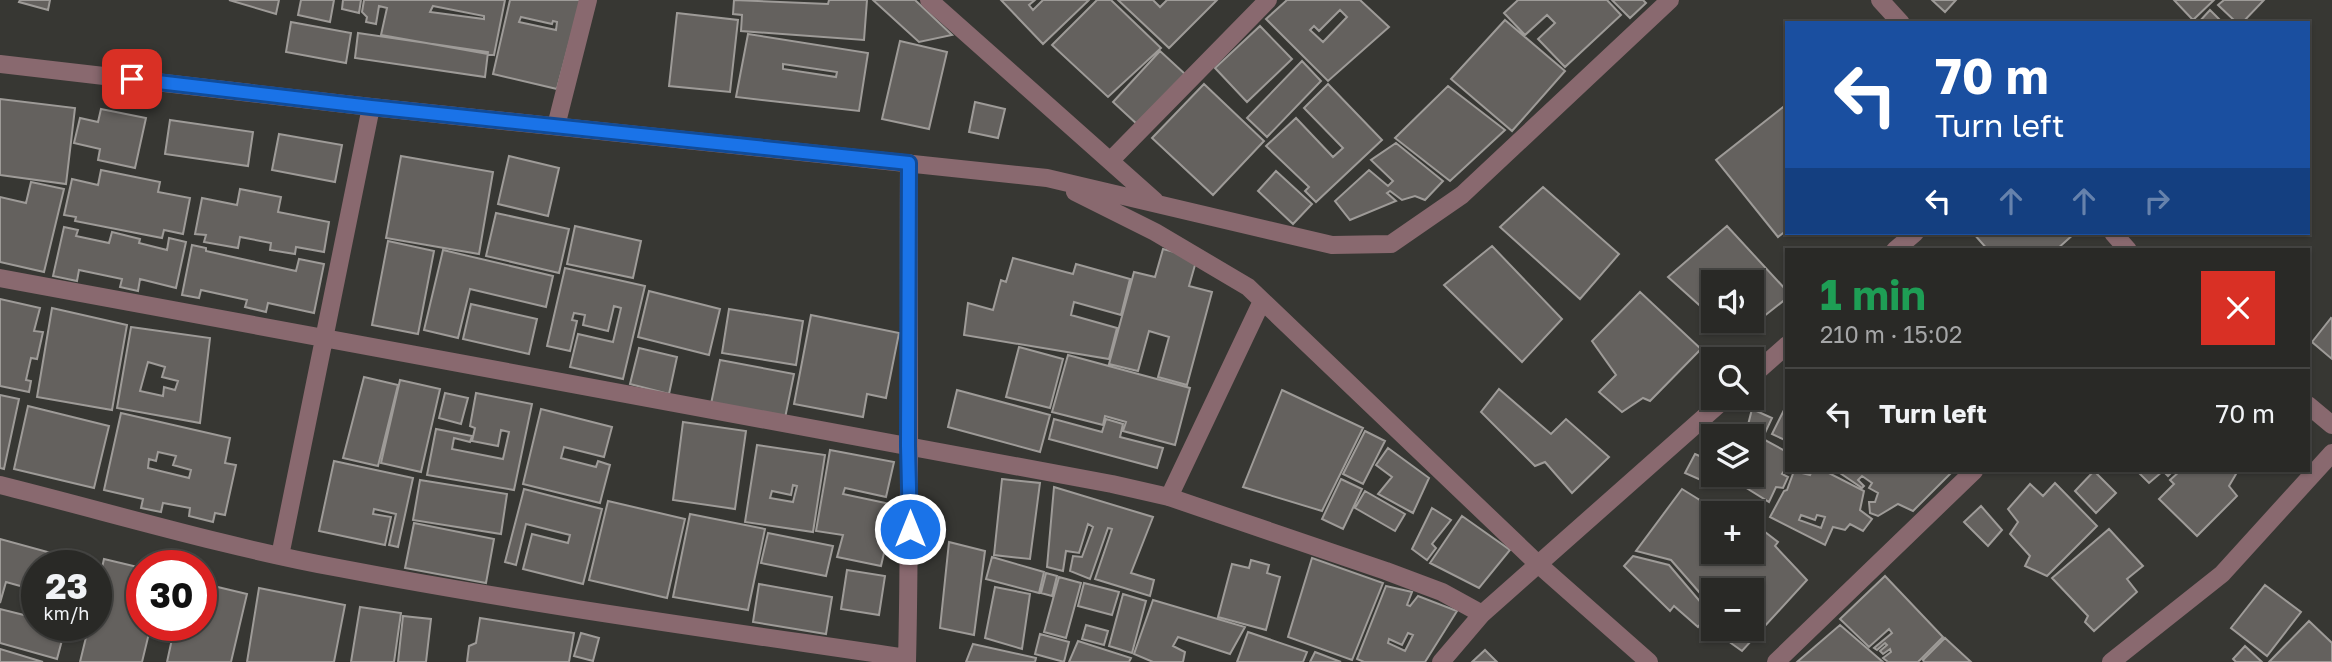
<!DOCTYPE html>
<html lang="en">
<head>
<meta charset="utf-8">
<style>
  :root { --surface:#292926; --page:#353532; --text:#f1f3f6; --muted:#a5a6a7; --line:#454543 }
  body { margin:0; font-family:"Golos Text",sans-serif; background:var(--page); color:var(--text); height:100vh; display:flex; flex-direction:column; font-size:26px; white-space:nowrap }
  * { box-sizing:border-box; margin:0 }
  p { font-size:23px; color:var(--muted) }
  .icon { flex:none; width:38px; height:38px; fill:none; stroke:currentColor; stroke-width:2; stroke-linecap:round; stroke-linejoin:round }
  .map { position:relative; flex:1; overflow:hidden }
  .panel { position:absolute; left:1785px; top:248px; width:525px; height:224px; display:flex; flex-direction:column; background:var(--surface); border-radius:0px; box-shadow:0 2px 5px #0004,0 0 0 2px var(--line) }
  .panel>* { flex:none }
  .banner { position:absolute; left:1785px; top:21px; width:525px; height:214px; border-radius:0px; box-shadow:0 2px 5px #0004,0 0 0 2px var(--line); background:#1a4fa0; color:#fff; overflow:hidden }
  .fabs { position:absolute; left:1701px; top:270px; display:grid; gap:14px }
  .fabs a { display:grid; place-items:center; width:63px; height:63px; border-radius:0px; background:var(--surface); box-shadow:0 2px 5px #0004,0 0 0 2px var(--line); font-size:35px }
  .speed { position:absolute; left:21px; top:550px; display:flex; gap:14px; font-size:35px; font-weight:700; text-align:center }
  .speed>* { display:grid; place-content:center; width:91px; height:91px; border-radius:50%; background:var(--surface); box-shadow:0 2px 5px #0004,0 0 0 2px var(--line); line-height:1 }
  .speed small { font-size:18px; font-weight:400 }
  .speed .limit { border:10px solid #d22; background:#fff; color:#111 }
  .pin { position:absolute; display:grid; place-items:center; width:60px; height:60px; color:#fff; margin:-30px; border-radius:14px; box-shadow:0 4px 10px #0006 }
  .me { position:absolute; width:77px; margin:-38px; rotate:0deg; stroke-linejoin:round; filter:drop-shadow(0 0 5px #0008) }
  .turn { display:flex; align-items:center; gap:24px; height:147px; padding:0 35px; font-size:32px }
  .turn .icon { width:91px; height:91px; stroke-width:2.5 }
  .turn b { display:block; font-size:49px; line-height:60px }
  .lanes { display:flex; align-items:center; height:66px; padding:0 35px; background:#0003; justify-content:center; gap:35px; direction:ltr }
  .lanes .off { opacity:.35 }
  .round { display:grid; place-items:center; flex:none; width:74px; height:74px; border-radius:0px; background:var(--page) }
  .headline { display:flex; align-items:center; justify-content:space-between; height:119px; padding:0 35px }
  h1 { font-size:42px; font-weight:700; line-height:52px; color:#1e9e55 }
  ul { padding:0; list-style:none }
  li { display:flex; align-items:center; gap:21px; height:91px; padding:0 35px; border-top:2px solid var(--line) }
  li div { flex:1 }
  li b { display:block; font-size:26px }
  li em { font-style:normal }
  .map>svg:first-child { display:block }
  .building { fill:#64615e; stroke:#9e9b98; stroke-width:2; fill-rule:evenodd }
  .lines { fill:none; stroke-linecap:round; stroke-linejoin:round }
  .minor { stroke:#89696f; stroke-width:18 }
  .route-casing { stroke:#114b97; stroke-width:18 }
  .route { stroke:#1a73e8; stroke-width:12 }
</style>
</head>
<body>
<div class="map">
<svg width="2332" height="662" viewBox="0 0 2332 662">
  <rect width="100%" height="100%" fill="#373733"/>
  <path class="building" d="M 20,0 L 50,0 L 48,10 L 19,2 Z
    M 229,0 L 279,0 L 276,14 Z
    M 301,0 L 334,0 L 330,22 L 298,15 Z
    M 343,0 L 361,0 L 359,13 L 342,9 Z
    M 364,0 L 505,0 L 494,55 L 381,35 L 387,8 L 379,6 L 376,24 L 366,22 L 367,17 L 362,12 ZM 433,6 L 484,16 L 484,19 L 430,12 Z
    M 510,0 L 581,0 L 557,89 L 493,74 ZM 521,17 L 552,24 L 553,21 L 557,22 L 556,30 L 519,22 Z
    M 734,0 L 828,4 L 829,0 L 867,0 L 864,40 L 741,31 L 742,15 L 733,14 Z
    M 873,0 L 915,0 L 952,35 L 919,42 Z
    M 1001,0 L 1035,0 L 1029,5 L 1033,10 L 1043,0 L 1089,0 L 1043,44 Z
    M 1097,0 L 1111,0 L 1161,48 L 1108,97 L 1052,45 Z
    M 1118,0 L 1153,0 L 1160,7 L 1167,0 L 1217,0 L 1169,48 Z
    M 1287,0 L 1360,0 L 1389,27 L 1328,81 L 1266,19 ZM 1340,10 L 1347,17 L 1323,42 L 1310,30 L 1314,26 L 1319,31 Z
    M 1518,0 L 1607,0 L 1621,15 L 1565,67 L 1538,39 L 1555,23 L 1547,15 L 1525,35 L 1504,13 Z
    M 1612,0 L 1643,0 L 1646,3 L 1630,18 Z
    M 1932,0 L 1956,0 L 1945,12 Z
    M 2174,0 L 2214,0 L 2193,20 Z
    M 2224,0 L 2264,0 L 2242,23 L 2237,23 L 2218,5 Z
    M 2210,10 L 2223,23 L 2198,23 Z
    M 677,13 L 738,20 L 730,92 L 669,86 Z
    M 1505,20 L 1565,71 L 1512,131 L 1451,79 Z
    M 291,22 L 351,33 L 346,63 L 286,52 Z
    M 1260,26 L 1292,59 L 1247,102 L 1215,68 Z
    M 358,33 L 488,52 L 485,77 L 355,58 Z
    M 748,34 L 868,53 L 859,111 L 736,97 ZM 783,64 L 837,72 L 836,77 L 783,69 Z
    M 900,41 L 947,52 L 929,129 L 882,119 Z
    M 1160,51 L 1185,74 L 1138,125 L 1113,102 Z
    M 1302,61 L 1321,81 L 1267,137 L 1247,118 Z
    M 1204,84 L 1264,141 L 1213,195 L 1152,138 Z
    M 1328,84 L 1382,140 L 1316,202 L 1305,191 L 1309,187 L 1266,146 L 1296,118 L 1333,157 L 1343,148 L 1304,108 Z
    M 1448,86 L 1505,130 L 1450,181 L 1395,138 Z
    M 0,99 L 75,108 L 66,184 L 0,175 Z
    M 975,102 L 1005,109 L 998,138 L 969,132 Z
    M 1787,104 L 1787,230 L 1778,237 L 1716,160 Z
    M 101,109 L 146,118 L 135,168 L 98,160 L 100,149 L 74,143 L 80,118 L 98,122 Z
    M 170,120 L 253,132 L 248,166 L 165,154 Z
    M 279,134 L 342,145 L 335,182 L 272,170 Z
    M 1396,143 L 1443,181 L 1425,200 L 1415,196 L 1402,200 L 1390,191 L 1387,193 L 1396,201 L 1350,220 L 1335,201 L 1369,170 L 1388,186 L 1393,181 L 1371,160 Z
    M 401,156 L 493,172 L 479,254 L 386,238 Z
    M 509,156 L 559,168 L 548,216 L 498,204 Z
    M 101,170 L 160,182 L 158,192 L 190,198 L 183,234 L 164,230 L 162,238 L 75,221 L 76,217 L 64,215 L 72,179 L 98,185 Z
    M 1276,171 L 1312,204 L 1293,224 L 1258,191 Z
    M 31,182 L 64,189 L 44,272 L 0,262 L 0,197 L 26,203 Z
    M 1543,187 L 1619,254 L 1580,299 L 1500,227 Z
    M 240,189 L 281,197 L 278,212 L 329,222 L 324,252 L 296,247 L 295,254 L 270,250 L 271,243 L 240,237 L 238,248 L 204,242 L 206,235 L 195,234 L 202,198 L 237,205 Z
    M 496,213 L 569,229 L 559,273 L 486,256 Z
    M 575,226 L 641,241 L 633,278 L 567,264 Z
    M 1727,226 L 1787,291 L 1787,298 L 1758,321 L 1752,315 L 1752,282 L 1713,282 L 1713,309 L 1707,312 L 1668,277 Z
    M 64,227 L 78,230 L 76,236 L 109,243 L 112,232 L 140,239 L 139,243 L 167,250 L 169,238 L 186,242 L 176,288 L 140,279 L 138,291 L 120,287 L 122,279 L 79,270 L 77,281 L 53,276 Z
    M 1973,233 L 2075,233 L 2056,250 L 1988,250 Z
    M 388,241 L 434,251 L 418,334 L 372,325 Z
    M 192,245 L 206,248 L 206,251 L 296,271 L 299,259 L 324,264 L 314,313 L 268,303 L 266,312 L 245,307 L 247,300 L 201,290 L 199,298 L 182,295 Z
    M 1492,246 L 1562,319 L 1522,362 L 1444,285 Z
    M 1163,249 L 1197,258 L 1189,286 L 1212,292 L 1187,385 L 1158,377 L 1169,337 L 1149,331 L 1138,371 L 1109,364 L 1134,272 L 1155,277 Z
    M 443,250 L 553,276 L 546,307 L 470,289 L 458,338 L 424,330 Z
    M 1013,258 L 1073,274 L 1076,264 L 1130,279 L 1121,315 L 1074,302 L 1071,315 L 1117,328 L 1109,359 L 964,335 L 968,303 L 993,310 L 1001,280 L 1006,282 Z
    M 565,268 L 645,286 L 623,379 L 570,367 L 578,334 L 613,342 L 621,308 L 614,306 L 608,331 L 583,325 L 585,315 L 574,313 L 572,320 L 577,321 L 570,351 L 547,346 Z
    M 649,291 L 720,309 L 709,355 L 638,337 Z
    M 1640,292 L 1701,349 L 1650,401 L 1643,398 L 1622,412 L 1599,392 L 1616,375 L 1592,341 Z
    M 0,299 L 40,308 L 34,331 L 43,332 L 37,359 L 31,358 L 26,380 L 31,381 L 29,392 L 0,386 Z
    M 471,304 L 537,319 L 529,354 L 463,339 Z
    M 52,308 L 127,325 L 112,410 L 37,397 Z
    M 729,309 L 803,321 L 796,365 L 722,353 Z
    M 811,315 L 899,333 L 886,398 L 867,394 L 863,417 L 794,404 Z
    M 2331,318 L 2332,319 L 2332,359 L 2312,342 Z
    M 131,327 L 210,338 L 200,423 L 117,408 ZM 148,362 L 165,367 L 162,377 L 178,381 L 175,390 L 164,387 L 163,396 L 140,391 Z
    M 1019,347 L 1063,359 L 1050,408 L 1006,397 Z
    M 639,348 L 677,357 L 669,394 L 630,384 Z
    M 1068,355 L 1190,388 L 1175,445 L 1123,431 L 1126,422 L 1105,416 L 1103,425 L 1052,412 Z
    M 720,360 L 794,374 L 785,418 L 711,404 Z
    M 364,377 L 398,385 L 378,466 L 343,458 Z
    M 400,380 L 440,389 L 421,472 L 381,463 Z
    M 1499,389 L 1551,434 L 1566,419 L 1609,457 L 1572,493 L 1545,462 L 1535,466 L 1481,412 Z
    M 957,390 L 1050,415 L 1040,452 L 948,427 Z
    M 1282,390 L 1363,428 L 1322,511 L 1243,487 Z
    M 445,393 L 468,398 L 461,424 L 439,418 Z
    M 476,393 L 532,404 L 514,490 L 427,475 L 436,429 L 472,436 L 470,442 L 454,438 L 452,449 L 503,459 L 509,432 L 501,430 L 498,446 L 472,441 L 475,428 L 470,426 Z
    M 0,395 L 19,399 L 4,469 L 0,468 Z
    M 1787,404 L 1787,441 L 1772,434 Z
    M 28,406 L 109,426 L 94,488 L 14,469 Z
    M 541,409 L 612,427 L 604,457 L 564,447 L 561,458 L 596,467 L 598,461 L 610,465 L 600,503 L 523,484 Z
    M 1752,409 L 1772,418 L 1765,433 L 1748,425 Z
    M 121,413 L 230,438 L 225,463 L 236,465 L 225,515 L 215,513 L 213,522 L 189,516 L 190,508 L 163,503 L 161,512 L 141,508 L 143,499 L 104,490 ZM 158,452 L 176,456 L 173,465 L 191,470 L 189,478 L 148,468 L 149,459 L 156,461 Z
    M 1054,419 L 1102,432 L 1106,419 L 1123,424 L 1120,437 L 1163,448 L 1157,468 L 1049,439 Z
    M 683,422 L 746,431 L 735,509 L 673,500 Z
    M 1741,427 L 1787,452 L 1787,467 L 1782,474 L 1788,477 L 1783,488 L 1776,487 L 1769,502 L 1724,474 L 1752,474 L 1752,436 L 1738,436 Z
    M 1365,431 L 1385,441 L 1363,484 L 1343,474 Z
    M 757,445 L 825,455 L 813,532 L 745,522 ZM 793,485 L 797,486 L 793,502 L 770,498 L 772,491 L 791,495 Z
    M 1388,448 L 1429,478 L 1413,513 L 1378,494 L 1392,477 L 1376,465 Z
    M 830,450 L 894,462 L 886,497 L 845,488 L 843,494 L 895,505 L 881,566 L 837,557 L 843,535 L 816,531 Z
    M 1695,454 L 1713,462 L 1714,476 L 1710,484 L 1685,473 Z
    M 334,461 L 413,478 L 398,547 L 389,545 L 396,514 L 374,509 L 373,514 L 391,517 L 385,545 L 319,531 Z
    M 1794,471 L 1810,475 L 1812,471 L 1825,471 L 1864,491 L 1860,510 L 1872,519 L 1863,531 L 1850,524 L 1845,530 L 1833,527 L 1825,545 L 1770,517 L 1784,491 L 1787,490 ZM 1801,515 L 1815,520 L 1817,515 L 1825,517 L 1821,528 L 1799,520 Z
    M 1837,471 L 1899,472 L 1953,471 L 1913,511 L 1898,504 L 1878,516 L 1870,513 L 1869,502 L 1875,502 L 1878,493 L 1869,488 L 1872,483 L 1862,476 L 1858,480 L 1864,486 L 1862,488 Z
    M 2094,471 L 2116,493 L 2096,513 L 2075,491 Z
    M 2137,471 L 2173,471 L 2168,476 L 2163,471 L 2149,483 Z
    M 2180,471 L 2232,471 L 2236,474 L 2229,486 L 2237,496 L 2197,536 L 2159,499 L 2174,484 L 2170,480 Z
    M 1002,479 L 1040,483 L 1030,559 L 994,555 Z
    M 1341,479 L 1362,489 L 1343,529 L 1322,519 Z
    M 420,480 L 507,494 L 501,534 L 413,520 Z
    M 2055,483 L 2097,526 L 2047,576 L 2025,566 L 2030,556 L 2010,534 L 2018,522 L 2008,509 L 2030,484 L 2043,496 Z
    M 1054,487 L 1153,517 L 1131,573 L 1154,580 L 1150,596 L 1095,579 L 1112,529 L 1108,528 L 1090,579 L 1070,571 L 1073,556 L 1082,557 L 1093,527 L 1088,524 L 1079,553 L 1066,551 L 1063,571 L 1047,567 Z
    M 524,489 L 602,509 L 583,584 L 523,569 L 532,534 L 568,543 L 570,535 L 526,524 L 516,565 L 505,562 Z
    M 1682,489 L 1716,510 L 1725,501 L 1740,513 L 1713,513 L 1713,551 L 1752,551 L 1752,522 L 1778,542 L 1775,546 L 1807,580 L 1742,651 L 1707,626 L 1713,616 L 1713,628 L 1752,628 L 1752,590 L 1713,590 L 1713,608 L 1671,560 L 1636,551 Z
    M 1365,491 L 1405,514 L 1395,531 L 1355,508 Z
    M 608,501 L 685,519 L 667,598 L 589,580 Z
    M 1981,506 L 2002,530 L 1988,546 L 1964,522 Z
    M 1432,508 L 1451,520 L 1432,544 L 1436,548 L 1427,560 L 1412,549 Z
    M 690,514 L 765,529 L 748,610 L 673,597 Z
    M 1462,516 L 1510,550 L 1479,588 L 1430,563 Z
    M 414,523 L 494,539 L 486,583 L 405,568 Z
    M 2109,529 L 2143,566 L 2127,579 L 2137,592 L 2094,631 L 2085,622 L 2088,616 L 2052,578 Z
    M 768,533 L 833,546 L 826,576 L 761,563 Z
    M 0,539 L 84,562 L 84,565 L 37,565 L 37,625 L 66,625 L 57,659 L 0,643 L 0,609 L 24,615 L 31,589 L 6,582 L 0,603 Z
    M 949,542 L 985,551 L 974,635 L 940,628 Z
    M 1633,556 L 1669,565 L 1709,612 L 1698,627 L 1674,606 L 1670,611 L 1624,566 Z
    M 992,557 L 1044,572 L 1039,593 L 986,579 Z
    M 1312,558 L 1383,583 L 1352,660 L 1288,637 Z
    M 104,559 L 142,568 L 142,625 L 151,625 L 142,662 L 80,662 L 89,625 L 96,625 L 96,593 Z
    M 1251,560 L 1269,565 L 1267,573 L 1280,577 L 1266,630 L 1218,617 L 1232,564 L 1249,568 Z
    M 847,570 L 885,576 L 879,615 L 841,609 Z
    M 1046,573 L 1057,576 L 1052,596 L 1041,593 Z
    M 1885,576 L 1943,637 L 1918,662 L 1888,662 L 1883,658 L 1891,652 L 1890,649 L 1883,654 L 1880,651 L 1887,645 L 1885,643 L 1877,650 L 1874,648 L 1892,633 L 1889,629 L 1869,647 L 1840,619 Z
    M 1059,577 L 1081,583 L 1066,638 L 1044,632 Z
    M 201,583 L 247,594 L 231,662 L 167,662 L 175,625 L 201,625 Z
    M 1084,583 L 1119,592 L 1112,615 L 1078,606 Z
    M 759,584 L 832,597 L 826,634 L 753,622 Z
    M 2265,585 L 2301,612 L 2267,656 L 2231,628 Z
    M 1386,586 L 1412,592 L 1407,605 L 1410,606 L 1418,596 L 1457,611 L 1425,662 L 1364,662 L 1357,659 ZM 1408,633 L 1413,635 L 1405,651 L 1388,643 L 1389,639 L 1402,645 Z
    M 995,587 L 1030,594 L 1022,649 L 985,638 Z
    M 259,588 L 345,605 L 334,662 L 247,662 Z
    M 1123,594 L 1146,601 L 1132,653 L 1109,646 Z
    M 1153,600 L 1245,627 L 1230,654 L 1178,637 L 1173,646 L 1185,652 L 1183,662 L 1153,662 L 1134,654 Z
    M 360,607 L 401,613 L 394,662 L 351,662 Z
    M 403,616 L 431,619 L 426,662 L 398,662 Z
    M 480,618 L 574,633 L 569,662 L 467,662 L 469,646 L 476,643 Z
    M 2309,621 L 2332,643 L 2332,662 L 2269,662 Z
    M 1086,625 L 1108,631 L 1104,645 L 1082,639 Z
    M 1840,625 L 1883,662 L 1797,662 Z
    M 1248,632 L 1307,652 L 1303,662 L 1237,662 Z
    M 581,633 L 599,638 L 593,661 L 574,656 Z
    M 1040,634 L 1069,642 L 1064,662 L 1035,654 Z
    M 1945,638 L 1971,662 L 1924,662 L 1923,660 Z
    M 1078,641 L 1131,658 L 1129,662 L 1069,662 Z
    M 973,644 L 1036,658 L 1035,662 L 966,662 Z
    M 2245,646 L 2262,662 L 2236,662 L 2233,659 Z
    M 0,649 L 43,662 L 0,662 Z
    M 1485,650 L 1497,662 L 1472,662 Z
    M 1315,652 L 1341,662 L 1310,662 Z"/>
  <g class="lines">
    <path class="minor" d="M 929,0 L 1155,201
      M 1880,0 L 1901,23
      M 0,64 L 371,107 L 1047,178 L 1332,245 L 1391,244 L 1462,195 L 1670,0
      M 556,126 L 588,0
      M 1110,161 L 1268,0
      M 1075,192 L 1155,232 L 1248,287 L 1538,564 L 1649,662
      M 2113,233 L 2128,250
      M 1895,250 L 1915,233
      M 0,278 L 1112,484 L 1169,497 L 1386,571 L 1442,592 L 1482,614
      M 1752,376 L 1787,345
      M 2308,405 L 2332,425
      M 0,485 C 112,513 225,547 339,568 C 527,604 718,630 907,658
      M 1169,497 L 1262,301
      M 280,556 L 371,107
      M 907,662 C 911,496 908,330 909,163
      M 1441,662 L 1482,614 L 1727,397
      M 1776,662 L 1974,471
      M 2111,662 L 2222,574 L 2332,453"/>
  </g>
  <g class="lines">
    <defs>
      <path id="route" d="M 132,79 L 371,107 L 909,163 L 908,446 L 910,529"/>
    </defs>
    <use href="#route" class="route-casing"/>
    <use href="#route" class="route"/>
  </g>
</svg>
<div class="fabs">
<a><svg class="icon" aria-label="sound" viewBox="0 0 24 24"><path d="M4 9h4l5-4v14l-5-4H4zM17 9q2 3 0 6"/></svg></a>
<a><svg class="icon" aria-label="search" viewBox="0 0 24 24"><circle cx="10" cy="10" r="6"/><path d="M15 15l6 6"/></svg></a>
<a><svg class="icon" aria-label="layers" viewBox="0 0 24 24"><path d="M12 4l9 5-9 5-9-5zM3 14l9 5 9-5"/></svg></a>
<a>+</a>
<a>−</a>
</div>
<div class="speed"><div>23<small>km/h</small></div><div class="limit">30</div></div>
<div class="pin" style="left:132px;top:79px;background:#d93025"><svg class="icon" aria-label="arrive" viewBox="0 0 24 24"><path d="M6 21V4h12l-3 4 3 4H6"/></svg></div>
<svg class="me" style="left:910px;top:529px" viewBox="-20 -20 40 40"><circle r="17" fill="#1a73e8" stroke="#fff" stroke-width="3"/><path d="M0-11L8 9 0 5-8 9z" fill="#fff"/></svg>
<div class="banner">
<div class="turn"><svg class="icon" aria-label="left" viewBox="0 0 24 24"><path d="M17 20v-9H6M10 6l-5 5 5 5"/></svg><div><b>70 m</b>Turn left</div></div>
<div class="lanes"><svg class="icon" aria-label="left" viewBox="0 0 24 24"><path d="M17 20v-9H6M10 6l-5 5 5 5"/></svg><svg class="icon off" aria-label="ahead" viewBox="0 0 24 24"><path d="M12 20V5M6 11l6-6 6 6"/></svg><svg class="icon off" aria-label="ahead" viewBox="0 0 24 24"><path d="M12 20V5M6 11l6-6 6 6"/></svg><svg class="icon off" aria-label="right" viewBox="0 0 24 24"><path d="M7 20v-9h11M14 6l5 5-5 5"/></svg></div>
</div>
<section class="panel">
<div class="headline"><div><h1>1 min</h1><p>210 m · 15:02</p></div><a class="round" style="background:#d93025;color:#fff"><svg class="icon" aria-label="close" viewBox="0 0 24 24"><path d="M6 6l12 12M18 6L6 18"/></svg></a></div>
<ul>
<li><svg class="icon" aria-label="left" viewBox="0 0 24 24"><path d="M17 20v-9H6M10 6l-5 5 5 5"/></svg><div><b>Turn left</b></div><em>70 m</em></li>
</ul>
</section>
</div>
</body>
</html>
